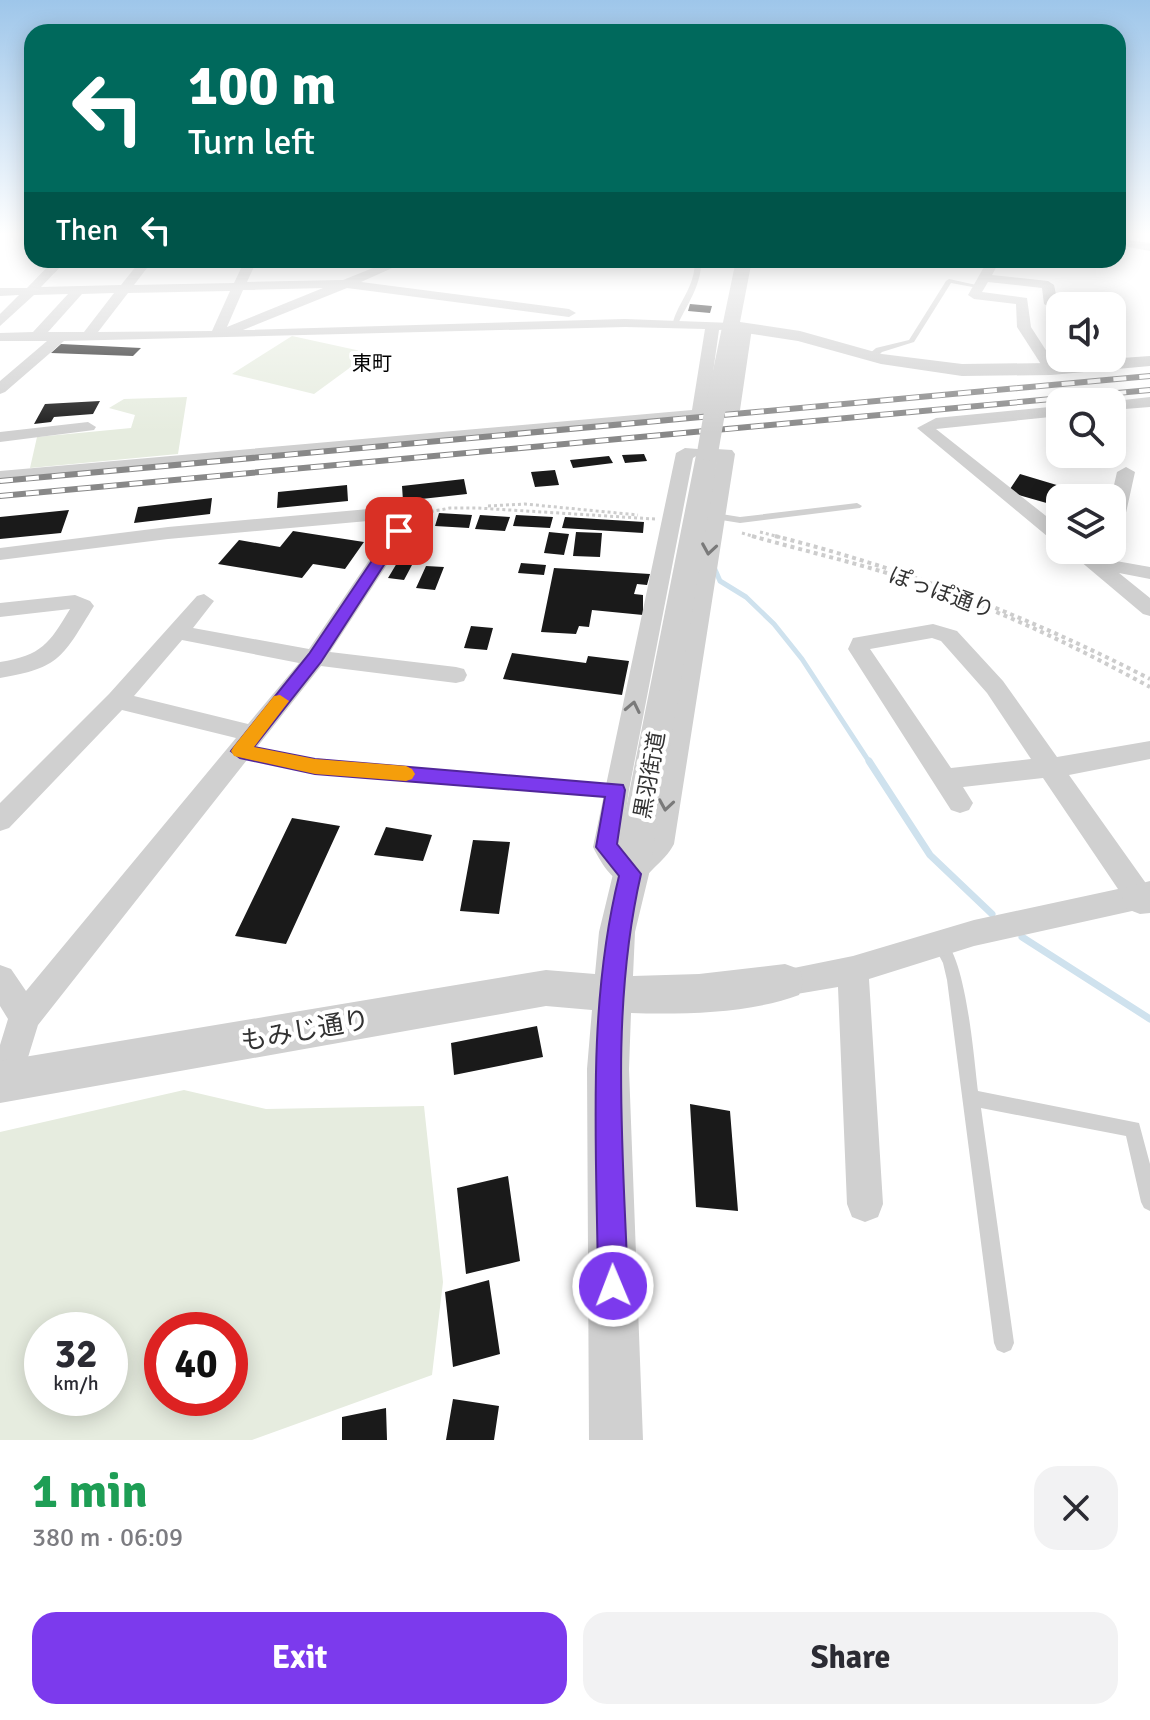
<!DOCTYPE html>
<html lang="en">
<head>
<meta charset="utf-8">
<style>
  :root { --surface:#fff; --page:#f2f2f3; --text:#2b2b33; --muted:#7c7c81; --accent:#7c3aed }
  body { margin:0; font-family:Signika,"Noto Sans JP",sans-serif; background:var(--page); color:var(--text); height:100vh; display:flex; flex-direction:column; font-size:30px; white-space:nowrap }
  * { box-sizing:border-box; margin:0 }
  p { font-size:26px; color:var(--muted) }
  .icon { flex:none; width:44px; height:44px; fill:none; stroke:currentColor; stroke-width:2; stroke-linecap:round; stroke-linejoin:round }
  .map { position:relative; height:1440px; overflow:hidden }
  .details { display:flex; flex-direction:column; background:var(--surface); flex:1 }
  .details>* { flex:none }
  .banner { position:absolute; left:24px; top:24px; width:1102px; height:244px; border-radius:24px; box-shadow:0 4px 20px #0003; background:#00695c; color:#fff; overflow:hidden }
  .fabs { position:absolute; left:1046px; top:292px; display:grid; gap:16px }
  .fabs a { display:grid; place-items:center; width:80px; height:80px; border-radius:16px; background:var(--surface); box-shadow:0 4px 20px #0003; font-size:40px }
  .speed { position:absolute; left:24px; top:1312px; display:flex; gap:16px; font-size:40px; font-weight:700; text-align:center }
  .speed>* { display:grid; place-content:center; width:104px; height:104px; border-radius:50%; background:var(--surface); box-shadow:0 4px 20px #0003; line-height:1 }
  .speed small { font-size:20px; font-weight:400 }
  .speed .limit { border:12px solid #d22; background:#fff; color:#111 }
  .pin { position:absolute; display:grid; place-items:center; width:68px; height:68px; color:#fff; margin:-34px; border-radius:16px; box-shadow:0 4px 12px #0006 }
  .me { position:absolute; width:88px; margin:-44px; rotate:359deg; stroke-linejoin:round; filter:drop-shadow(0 0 6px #0008) }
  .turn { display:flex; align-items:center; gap:28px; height:168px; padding:0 32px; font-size:36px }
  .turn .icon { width:104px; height:104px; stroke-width:2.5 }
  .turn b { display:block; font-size:56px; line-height:68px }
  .then { display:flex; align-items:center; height:76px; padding:0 32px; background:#0003; gap:16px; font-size:30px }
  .round { display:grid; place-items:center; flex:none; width:84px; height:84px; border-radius:24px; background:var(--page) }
  .summary { display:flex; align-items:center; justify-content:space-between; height:136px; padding:0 32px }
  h1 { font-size:48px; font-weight:700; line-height:60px; color:#1e9e55 }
  .action { display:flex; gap:16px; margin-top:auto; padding:16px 32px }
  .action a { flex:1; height:92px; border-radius:24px; background:var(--accent); color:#fff; font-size:32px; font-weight:700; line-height:92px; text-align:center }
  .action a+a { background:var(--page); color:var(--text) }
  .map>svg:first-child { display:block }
  .green { fill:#e6ecdf; fill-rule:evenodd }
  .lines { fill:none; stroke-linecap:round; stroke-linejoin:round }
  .stream-far1 { stroke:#cfe2ee; stroke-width:5 }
  .stream { stroke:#cfe2ee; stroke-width:7 }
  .building { fill:#1a1a1a }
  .path-far1 { stroke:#cdcdcd; stroke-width:3; stroke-dasharray:3 3; stroke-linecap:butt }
  .path { stroke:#cdcdcd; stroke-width:4; stroke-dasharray:4 4; stroke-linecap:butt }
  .service { fill:#d0d0d0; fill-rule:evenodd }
  .minor { fill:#d0d0d0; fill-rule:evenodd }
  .tertiary { fill:#d0d0d0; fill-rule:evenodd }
  .rail-casing { stroke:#888; stroke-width:6 }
  .rail { stroke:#fff; stroke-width:4; stroke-dasharray:13; stroke-linecap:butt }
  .tertiary-bridge { stroke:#d0d0d0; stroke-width:21 }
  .oneway { stroke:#7a7a7a }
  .route { fill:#7c3aed; stroke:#51269a; stroke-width:2 }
  .slow { fill:#f59e0b }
  .labels { text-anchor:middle; stroke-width:8; stroke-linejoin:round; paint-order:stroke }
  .far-neighbourhood-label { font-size:20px; fill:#000; stroke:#fff }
  .street-label { font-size:22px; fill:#333; stroke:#fff }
  .near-street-label { font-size:26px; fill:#333; stroke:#fff }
</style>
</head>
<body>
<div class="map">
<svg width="1150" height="1440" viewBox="0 0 1150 1440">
  <rect width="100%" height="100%" fill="#fff"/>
  <path class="green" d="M 292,336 L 370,353 L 314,394 L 232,374 Z
    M 187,397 L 178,454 L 30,468 L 37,437 L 131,428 L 135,415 L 109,408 L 124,399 Z
    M 184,1090 L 266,1109 L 424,1106 L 443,1282 L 432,1375 L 252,1440 L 0,1440 L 0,1132 ZM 42,1330 L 110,1330 L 110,1398 L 42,1398 ZM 162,1330 L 230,1330 L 230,1398 L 162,1398 Z"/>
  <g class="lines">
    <path class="stream-far1" d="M 713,565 L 720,581 L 746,597 L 774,624 L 802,659 L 870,763"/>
    <path class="stream" d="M 869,761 L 930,855 L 992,914
      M 1022,937 L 1150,1019"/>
  </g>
  <path class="building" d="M 690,304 L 712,306 L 710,313 L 688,311 Z
    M 61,344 L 141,348 L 133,356 L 51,353 Z
    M 100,401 L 93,414 L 54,417 L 51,422 L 34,424 L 45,404 Z
    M 644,454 L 647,461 L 625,463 L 622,455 Z
    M 609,456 L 613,463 L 573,468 L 570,460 Z
    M 555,470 L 559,485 L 535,487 L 531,472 Z
    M 1020,474 L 1060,486 L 1050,504 L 1008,492 Z
    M 464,479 L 467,494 L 403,501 L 402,486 Z
    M 347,485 L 348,501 L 277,508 L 278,492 Z
    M 212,498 L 210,514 L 134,523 L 138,507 Z
    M 69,510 L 61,533 L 0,539 L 0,517 Z
    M 439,513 L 472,515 L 469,528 L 435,526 Z
    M 480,515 L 510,517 L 505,531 L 475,529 Z
    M 516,515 L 553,517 L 550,528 L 513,526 Z
    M 565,517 L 644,522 L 643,533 L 562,528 Z
    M 293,531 L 364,542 L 345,569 L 313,564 L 302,578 L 218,564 L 239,540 L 280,547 Z
    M 549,532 L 569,534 L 564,555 L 544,553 Z
    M 576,532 L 602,533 L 600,557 L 573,556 Z
    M 397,563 L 412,565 L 404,580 L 388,578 Z
    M 521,563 L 546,565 L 544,575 L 518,573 Z
    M 426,566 L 444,567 L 435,590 L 416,588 Z
    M 554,568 L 650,574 L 647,585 L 637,584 L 634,594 L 643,595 L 643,615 L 592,610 L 589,627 L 579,626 L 576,634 L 541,632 Z
    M 471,626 L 493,628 L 487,650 L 464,648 Z
    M 512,653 L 586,663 L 588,656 L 629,661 L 622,695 L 503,679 Z
    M 292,818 L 340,826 L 286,944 L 235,936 Z
    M 386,827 L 432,835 L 423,861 L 374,855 Z
    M 473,840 L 510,842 L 499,914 L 460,911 Z
    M 537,1026 L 543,1057 L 454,1075 L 451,1043 Z
    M 690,1104 L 730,1111 L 738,1211 L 696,1207 Z
    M 508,1176 L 520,1261 L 466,1274 L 457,1188 Z
    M 489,1280 L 500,1354 L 453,1367 L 445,1292 Z
    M 453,1399 L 499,1406 L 494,1440 L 446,1440 Z
    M 386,1408 L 387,1440 L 342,1440 L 342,1417 Z"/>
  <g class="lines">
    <path class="path-far1" d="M 488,506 L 525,504 L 638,515
      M 413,515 L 450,508 L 478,508 L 655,519
      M 760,532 L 783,538
      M 742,533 L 759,538"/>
    <path class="path" d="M 752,536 C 812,553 874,567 933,588 C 1009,614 1080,649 1150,687
      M 775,536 C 906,569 1030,617 1150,679"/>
    <path class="service" d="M 400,260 L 558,261 L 562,260 L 598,260 L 595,262 L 572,261 L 558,265 L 402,263 Z
      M 695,260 L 701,260 C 702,285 687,304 677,326 L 672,327 C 676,303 695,290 695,260 Z
      M 949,279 L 981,286 L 978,288 L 951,283 L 914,342 L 882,352 L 874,359 L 868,359 L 868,355 L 876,348 L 909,340 L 946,281 Z
      M 857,503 L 862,506 L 860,508 L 740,523 L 715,519 L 710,516 L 715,513 L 740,517 Z
      M 240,746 L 315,762 L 616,785 L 621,786 L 622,790 L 621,794 L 616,795 L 315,772 L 236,754 L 234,751 L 236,748 Z
      M 940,937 C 966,949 974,1061 978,1091 L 1139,1123 L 1150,1164 L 1150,1211 L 1144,1208 L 1141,1202 L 1126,1136 L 981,1108 L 1014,1343 L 1011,1350 L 1004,1353 L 997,1350 L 994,1343 L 947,980 L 943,963 L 933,944 L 935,939 Z"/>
    <path class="minor" d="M 1118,239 L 1150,243 L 1150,251 L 1118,245 Z
      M 54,260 L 67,260 L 41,287 L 121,285 L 141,260 L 153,260 L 134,285 L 234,283 L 245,260 L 257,260 L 247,282 L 343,280 L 393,260 L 410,260 L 361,282 L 569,309 L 576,313 L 569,317 L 347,288 L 243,330 L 625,319 L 732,323 L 732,329 L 719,330 L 708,408 L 725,406 L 738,328 L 745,324 L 752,328 L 740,410 L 732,415 L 699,419 L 0,481 L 0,471 L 692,410 L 705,329 L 625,327 L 64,341 L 5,392 L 0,394 L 0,381 L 47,341 L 0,341 L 0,333 L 33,332 L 68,294 L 34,295 L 0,326 L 0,314 L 19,295 L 0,296 L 0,288 L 27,288 ZM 323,288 L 227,327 L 243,290 ZM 230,291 L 212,331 L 98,332 L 128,293 ZM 114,293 L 84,332 L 48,332 L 82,294 Z
      M 988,260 L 1000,260 L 992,275 L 1048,281 L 1054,285 L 1058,304 L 1051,308 L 1044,304 L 1042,288 L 988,282 L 982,292 L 1027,298 L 1031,327 L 1058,369 L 1056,372 L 1046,372 L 1017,327 L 1016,304 L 974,299 L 968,295 Z
      M 1150,397 L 1150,407 L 1112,410 L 1112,402 L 1106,402 Z
      M 1060,406 L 1060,416 L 936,429 L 1060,527 L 1060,543 L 1053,541 L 917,428 L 936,418 Z
      M 88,422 L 96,427 L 94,430 L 0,442 L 0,432 Z
      M 685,448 L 698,449 L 701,453 L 693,458 L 629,790 L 621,844 L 631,855 L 647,839 L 717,459 L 707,454 L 716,449 L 732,450 L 735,454 L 674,844 C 669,854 661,861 653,869 C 626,899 608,877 593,847 L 676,453 Z
      M 1126,467 L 1135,472 L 1122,531 L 1112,537 L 1111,498 L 1117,472 Z
      M 380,508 L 402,515 L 409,531 L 330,652 L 456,667 L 464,669 L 467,675 L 464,681 L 456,683 L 321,666 L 38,1025 L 17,1093 L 5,1098 L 0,1096 L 0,1045 L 8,1019 L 0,1006 L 0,965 L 11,969 L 26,991 L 236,738 L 122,710 L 9,828 L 0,831 L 0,803 L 109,694 L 197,596 L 204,594 L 214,601 L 193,628 L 309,649 L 389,531 L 387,522 L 379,520 L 168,539 L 0,560 L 0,548 L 168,527 ZM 182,640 L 299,663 L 248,724 L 134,696 Z
      M 1067,550 L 1089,550 L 1099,558 L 1150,567 L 1150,579 L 1119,573 L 1150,598 L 1150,616 L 1143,614 Z
      M 75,595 L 90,601 L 94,606 C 63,656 61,668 0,678 L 0,662 C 42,655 49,644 70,609 L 0,617 L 0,603 Z
      M 933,624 L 957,631 L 1003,681 L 1057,757 L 1150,741 L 1150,759 L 1069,775 L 1150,889 L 1150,907 L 974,946 L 869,979 L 883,1204 L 878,1217 L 865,1222 L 852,1217 L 847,1204 L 838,987 L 785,996 L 774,992 L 770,982 L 774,972 L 853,956 L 974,920 L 1118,889 L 1043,778 L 963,787 L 973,803 L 969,810 L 960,813 L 951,810 L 848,649 L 853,638 ZM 932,638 L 941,641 L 987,693 L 1031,759 L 951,768 L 870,649 Z"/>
    <path class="tertiary" d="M 736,260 L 752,260 L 740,322 L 800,331 L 882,354 L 962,364 L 1051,363 L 1150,356 L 1150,366 L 1051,375 L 962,376 L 881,364 L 798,341 L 739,332 L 726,404 L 723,408 L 709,408 L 706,404 Z
      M 708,444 L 719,450 L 649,874 L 635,932 L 633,976 L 699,974 L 785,964 L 799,969 L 804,982 L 799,995 C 752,1013 682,1015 631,1013 L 629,1069 L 643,1440 L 589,1440 L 587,1069 L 592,1010 L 546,1006 L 0,1103 L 0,1061 L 546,970 L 595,974 L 599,932 L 613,874 L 697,450 Z
      M 1150,881 L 1150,913 L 1140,914 L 1127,909 L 1122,898 L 1127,887 Z"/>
    <defs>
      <path id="rail" d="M 0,481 L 1150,376
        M 0,496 L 1150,390"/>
    </defs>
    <use href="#rail" class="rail-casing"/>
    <use href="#rail" class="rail"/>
    <path class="tertiary-bridge" d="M 708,450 L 716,404"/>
  </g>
  <defs><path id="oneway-chevron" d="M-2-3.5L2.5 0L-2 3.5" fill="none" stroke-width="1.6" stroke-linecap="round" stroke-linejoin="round" transform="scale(2)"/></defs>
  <g class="oneway">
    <use href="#oneway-chevron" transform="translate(709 549) rotate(99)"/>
    <use href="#oneway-chevron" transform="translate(633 707) rotate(-78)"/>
    <use href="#oneway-chevron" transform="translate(666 805) rotate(99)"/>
  </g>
  <linearGradient id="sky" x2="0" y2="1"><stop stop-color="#9ec6ea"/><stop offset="0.54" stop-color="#fff"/><stop offset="1" stop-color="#fff" stop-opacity="0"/></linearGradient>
  <rect width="1150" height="433" fill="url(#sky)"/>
  <path class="route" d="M 399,526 L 406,531 L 321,662 L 254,747 L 315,759 L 623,785 L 625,790 L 617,844 L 641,874 C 610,1009 623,1148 628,1286 L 623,1296 L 613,1300 L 603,1296 L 598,1286 C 597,1149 586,1010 619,876 L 596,847 L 605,797 L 315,774 L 240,758 L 231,751 L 309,654 L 394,528 Z"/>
  <path class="slow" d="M 280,695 L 289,701 L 254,747 L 315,759 L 406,766 L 412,769 L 415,774 L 412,779 L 406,781 L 315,774 L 234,756 L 231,751 L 234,746 L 274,696 Z"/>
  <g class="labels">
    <g class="far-neighbourhood-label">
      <text x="372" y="370">東町</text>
    </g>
    <g class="street-label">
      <text transform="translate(942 592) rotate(20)" y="8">ぽっぽ通り</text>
      <text transform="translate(649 775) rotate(-80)" y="8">黒羽街道</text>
    </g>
    <g class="near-street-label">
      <text transform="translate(305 1030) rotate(-10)" y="9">もみじ通り</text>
    </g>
  </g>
</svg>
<div class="fabs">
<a><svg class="icon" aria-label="sound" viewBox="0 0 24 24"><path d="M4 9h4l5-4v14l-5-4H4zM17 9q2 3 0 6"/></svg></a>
<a><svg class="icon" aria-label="search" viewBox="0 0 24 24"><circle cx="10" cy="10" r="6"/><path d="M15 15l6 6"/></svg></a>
<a><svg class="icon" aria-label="layers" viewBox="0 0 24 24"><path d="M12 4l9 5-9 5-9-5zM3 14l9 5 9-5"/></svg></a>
</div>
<div class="speed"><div>32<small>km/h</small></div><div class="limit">40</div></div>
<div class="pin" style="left:399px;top:531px;background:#d93025"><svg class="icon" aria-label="arrive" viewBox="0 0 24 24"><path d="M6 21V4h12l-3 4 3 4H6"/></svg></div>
<svg class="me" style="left:613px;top:1286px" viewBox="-20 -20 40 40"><circle r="17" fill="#7c3aed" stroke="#fff" stroke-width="3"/><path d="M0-11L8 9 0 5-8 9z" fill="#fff"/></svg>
<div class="banner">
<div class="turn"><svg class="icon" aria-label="left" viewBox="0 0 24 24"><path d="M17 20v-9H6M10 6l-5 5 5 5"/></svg><div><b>100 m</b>Turn left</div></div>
<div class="then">Then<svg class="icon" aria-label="left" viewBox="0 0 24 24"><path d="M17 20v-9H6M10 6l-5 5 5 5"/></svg></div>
</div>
</div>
<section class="details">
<div class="summary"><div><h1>1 min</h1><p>380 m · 06:09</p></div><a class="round"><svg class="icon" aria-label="close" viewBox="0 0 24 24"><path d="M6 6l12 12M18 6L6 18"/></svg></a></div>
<div class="action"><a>Exit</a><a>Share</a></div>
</section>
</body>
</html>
